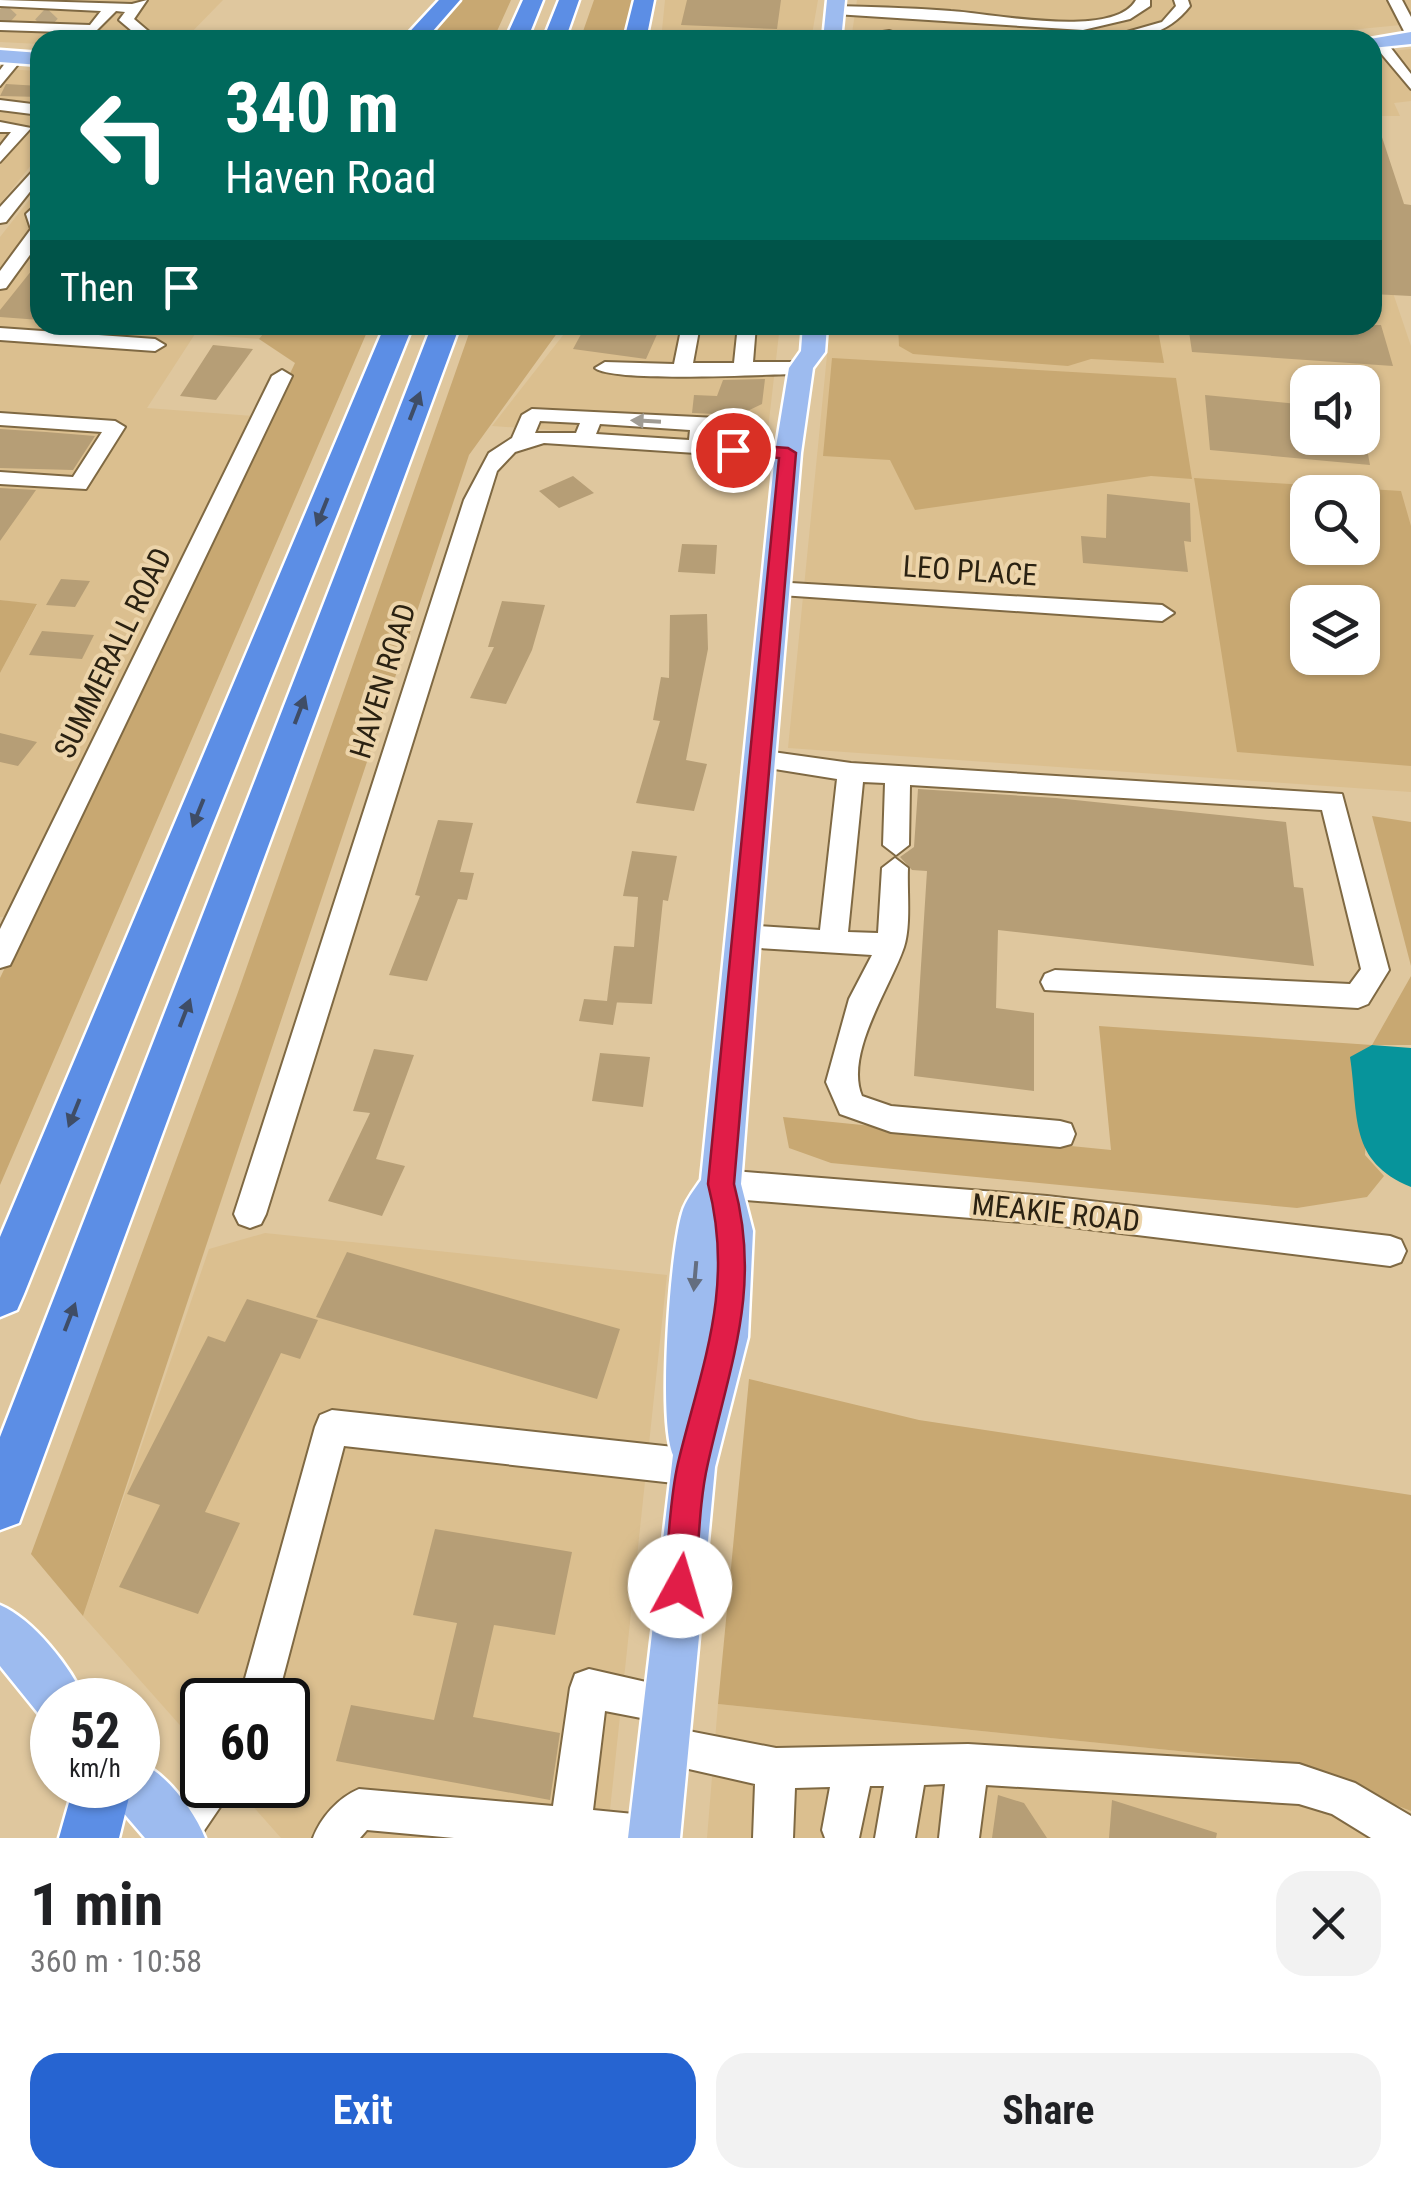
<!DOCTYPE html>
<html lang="en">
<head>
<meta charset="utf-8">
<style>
  :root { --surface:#fff; --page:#f2f2f2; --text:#202124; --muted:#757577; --accent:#2664d1 }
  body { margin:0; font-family:"Roboto Condensed",sans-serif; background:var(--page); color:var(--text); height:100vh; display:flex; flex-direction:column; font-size:38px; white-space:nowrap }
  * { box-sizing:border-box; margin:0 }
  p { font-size:32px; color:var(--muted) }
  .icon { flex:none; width:55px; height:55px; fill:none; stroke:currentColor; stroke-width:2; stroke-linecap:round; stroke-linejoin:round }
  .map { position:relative; height:1838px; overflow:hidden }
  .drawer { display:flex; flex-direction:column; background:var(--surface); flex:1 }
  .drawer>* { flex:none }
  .hud { position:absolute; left:30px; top:30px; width:1352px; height:305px; border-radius:30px; box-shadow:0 2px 8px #0004; background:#00695c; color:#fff; overflow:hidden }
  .fabs { position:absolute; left:1290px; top:365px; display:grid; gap:20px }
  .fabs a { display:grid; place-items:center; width:90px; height:90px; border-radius:20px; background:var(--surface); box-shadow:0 2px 8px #0004; font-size:50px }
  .speed { position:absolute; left:30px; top:1678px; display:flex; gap:20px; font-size:50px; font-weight:700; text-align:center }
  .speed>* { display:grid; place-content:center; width:130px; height:130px; border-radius:50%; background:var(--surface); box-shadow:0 2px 8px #0004; line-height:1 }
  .speed small { font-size:25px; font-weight:400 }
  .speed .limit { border:5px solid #111; border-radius:15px; background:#fff; color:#111 }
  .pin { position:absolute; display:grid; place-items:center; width:85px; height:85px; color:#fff; margin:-42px; border:5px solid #fff; border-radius:50%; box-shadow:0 2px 10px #0007 }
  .me { position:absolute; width:110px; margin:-55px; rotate:6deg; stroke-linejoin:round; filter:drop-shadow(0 0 8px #0008) }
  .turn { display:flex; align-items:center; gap:35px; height:210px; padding:0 30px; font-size:45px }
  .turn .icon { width:130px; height:130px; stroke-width:2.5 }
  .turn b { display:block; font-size:70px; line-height:85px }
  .then { display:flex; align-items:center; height:95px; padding:0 30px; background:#0003; gap:20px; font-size:38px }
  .round { display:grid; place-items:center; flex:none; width:105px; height:105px; border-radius:30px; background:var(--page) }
  .overview { display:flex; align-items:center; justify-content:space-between; height:170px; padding:0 30px }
  h1 { font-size:60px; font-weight:700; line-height:75px }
  .primary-button { display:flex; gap:20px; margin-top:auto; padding:20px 30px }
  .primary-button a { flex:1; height:115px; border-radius:30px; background:var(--accent); color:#fff; font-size:40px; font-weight:700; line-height:115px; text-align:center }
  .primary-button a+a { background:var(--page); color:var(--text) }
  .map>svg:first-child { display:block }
  .built { fill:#dbbf8f; fill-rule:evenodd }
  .green { fill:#c8a872; fill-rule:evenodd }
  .water { fill:#07949b }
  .building { fill:#b69e76 }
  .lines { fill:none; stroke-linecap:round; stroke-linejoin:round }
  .minor-tunnel { stroke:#bba682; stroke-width:16; stroke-dasharray:16 8; stroke-linecap:butt }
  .minor-casing { stroke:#7f6943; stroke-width:4 }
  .major-casing { stroke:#fff; stroke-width:5 }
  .highway-casing { stroke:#fff; stroke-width:5 }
  .minor { fill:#fff; fill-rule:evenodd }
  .major { fill:#9dbbef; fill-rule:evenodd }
  .highway { fill:#5c8ee5; fill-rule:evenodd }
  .oneway { fill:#3f4d66 }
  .oneway2 { fill:#a09c94 }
  .oneway3 { fill:#646e80 }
  .route { fill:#e11d48; stroke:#92132f; stroke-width:2.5 }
  .labels { text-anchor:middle; stroke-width:8; stroke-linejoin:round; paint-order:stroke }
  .street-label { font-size:30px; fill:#2b2212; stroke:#ecd4aa }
</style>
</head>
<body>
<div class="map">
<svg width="1411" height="1838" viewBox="0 0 1411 1838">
  <rect width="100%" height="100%" fill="#dfc79e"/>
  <path class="built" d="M 0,0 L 223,0 L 184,40 L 40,40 L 40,44 L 0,42 Z
    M 665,0 L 818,0 L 811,40 L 661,40 Z
    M 857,0 L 1411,0 L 1411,24 L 1247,40 L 851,40 Z
    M 1411,49 L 1411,101 L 1394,103 L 1400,116 L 1373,116 L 1372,53 Z
    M 0,69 L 40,71 L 40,154 L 0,204 Z
    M 40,186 L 40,325 L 270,325 L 259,339 L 195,334 L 147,408 L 253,416 L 5,917 L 0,917 L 0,673 L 37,605 L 0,600 L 0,237 Z
    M 1373,234 L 1411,346 L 1411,792 L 788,748 L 830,325 L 1372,325 ZM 1308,382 L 1362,382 L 1362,438 L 1308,438 ZM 1308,492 L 1362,492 L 1362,548 L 1308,548 ZM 1308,602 L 1362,602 L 1362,658 L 1308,658 Z
    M 571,325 L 780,325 L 767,438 L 735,443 L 492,426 Z
    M 265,1233 L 667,1275 L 607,1838 L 281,1838 L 234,1785 L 288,1785 L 288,1700 L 202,1700 L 202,1750 L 83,1616 L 209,1249 Z
    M 718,1704 L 1286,1762 L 1411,1811 L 1411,1838 L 707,1838 Z"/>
  <path class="green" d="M 455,0 L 511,0 L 493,40 L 420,40 Z
    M 594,0 L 639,0 L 629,40 L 580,40 Z
    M 270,325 L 370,325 L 0,1185 L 0,978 L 295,363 L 259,339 Z
    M 472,325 L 563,325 L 469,455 L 83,1616 L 31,1554 L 237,995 Z
    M 898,325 L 1157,325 L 1164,363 L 1091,359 L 1068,366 L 913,354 L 899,346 Z
    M 832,358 L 1176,378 L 1192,479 L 1151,476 L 915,510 L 890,460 L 823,456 Z
    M 1194,478 L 1401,491 L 1411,526 L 1411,766 L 1237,752 ZM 1308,492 L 1362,492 L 1362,548 L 1308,548 ZM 1308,602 L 1362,602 L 1362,658 L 1308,658 Z
    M 0,600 L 37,604 L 0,673 Z
    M 1372,816 L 1411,822 L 1411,966 Z
    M 1411,976 L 1411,1045 L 1372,1045 L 1365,1155 L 1384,1176 L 1367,1197 L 1297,1208 L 831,1163 L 789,1148 L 783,1117 L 1111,1150 L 1099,1026 L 1372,1045 Z
    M 749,1379 L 919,1420 L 1411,1495 L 1411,1811 L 1286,1762 L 718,1704 Z"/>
  <path class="water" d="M 1372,1045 L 1411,1048 L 1411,1187 C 1348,1161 1359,1117 1350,1057 Z"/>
  <path class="building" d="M 687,0 L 781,0 L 777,29 L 681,25 Z
    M 6,84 L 40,86 L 40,97 L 0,96 Z
    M 1377,122 L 1404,204 L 1411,205 L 1411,296 L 1372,294 L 1372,211 L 1379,210 L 1372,188 L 1372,123 Z
    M 40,260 L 40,320 L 0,317 L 0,310 Z
    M 586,325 L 619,325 L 659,330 L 646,359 L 573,349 Z
    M 1188,325 L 1381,325 L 1393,366 L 1192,352 Z
    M 213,345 L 253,349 L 216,400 L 180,396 Z
    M 765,379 L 762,404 L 739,415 L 692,413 L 694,395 L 717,396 L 723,380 Z
    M 1205,395 L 1308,405 L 1308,438 L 1365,438 L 1370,465 L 1210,450 Z
    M 0,429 L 46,432 L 95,436 L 73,470 L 0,468 Z
    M 573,476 L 594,493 L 559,508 L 539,491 Z
    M 0,488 L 36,490 L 0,541 Z
    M 1107,494 L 1190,503 L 1191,542 L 1184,541 L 1188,572 L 1083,563 L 1081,536 L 1106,538 Z
    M 682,544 L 717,545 L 715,574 L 678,572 Z
    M 61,579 L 90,581 L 75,607 L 46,605 Z
    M 502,601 L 545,605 L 532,650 L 506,704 L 470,698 L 494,647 L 488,647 Z
    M 707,614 L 708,649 L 686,760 L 707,764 L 694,811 L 636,803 L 660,721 L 653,720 L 661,677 L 669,678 L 670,615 Z
    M 42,631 L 94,635 L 82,659 L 29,655 Z
    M 0,733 L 37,742 L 18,766 L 0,762 Z
    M 918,789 L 1056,798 L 1286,822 L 1294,887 L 1303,888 L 1314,966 L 998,930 L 996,1008 L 1034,1013 L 1034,1091 L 914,1076 L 927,871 L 912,870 L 900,857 L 914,847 Z
    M 438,820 L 473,823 L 460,872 L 474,873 L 467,900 L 458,899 L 427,981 L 389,975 L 420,896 L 415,895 Z
    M 632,851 L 677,856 L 668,901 L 663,900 L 652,1004 L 609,1002 L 617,1002 L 613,1025 L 579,1021 L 584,999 L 607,1001 L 614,946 L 634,947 L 638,897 L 623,896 Z
    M 374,1049 L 414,1055 L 376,1159 L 405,1166 L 382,1216 L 328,1201 L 370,1113 L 353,1111 Z
    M 600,1053 L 650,1057 L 643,1107 L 592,1101 Z
    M 347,1252 L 620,1329 L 597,1399 L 316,1317 Z
    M 247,1299 L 318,1320 L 300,1359 L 281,1353 L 205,1512 L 240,1523 L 198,1614 L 119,1587 L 160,1505 L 127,1494 L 208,1336 L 225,1342 Z
    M 435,1529 L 572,1552 L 555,1635 L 494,1625 L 473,1717 L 560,1733 L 550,1800 L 336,1761 L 351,1705 L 434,1720 L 457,1623 L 413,1615 Z
    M 998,1795 L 1024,1803 L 1047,1838 L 992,1838 Z
    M 1112,1800 L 1217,1833 L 1216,1838 L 1109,1838 Z"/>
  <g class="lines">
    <path class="minor-tunnel" d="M 0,21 L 12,8
      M 41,25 L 56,9"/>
    <defs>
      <path id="minor" d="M 0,0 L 132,4 L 147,0 L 134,19 L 154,36 L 136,40 L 138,36 L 119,20 L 125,12 L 116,11 L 94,33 L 0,30 L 0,22 L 90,25 L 101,11 L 0,6 Z
        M 1136,0 L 1150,0 L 1150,6 L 1130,19 L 1083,30 L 835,14 L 828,10 L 835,6 C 874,7 912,8 951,11 C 990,13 1114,40 1136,0 Z
        M 1174,0 L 1188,0 L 1190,6 C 1167,36 1135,40 1099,40 L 1162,22 L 1176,6 Z
        M 1388,0 L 1402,0 L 1411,17 L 1411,35 L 1404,31 Z
        M 889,31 L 916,40 L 831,40 Z
        M 1374,39 L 1384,39 L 1411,74 L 1411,89 L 1374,45 Z
        M 12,54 L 24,57 L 0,86 L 0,70 Z
        M 0,100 L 40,105 L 40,115 L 0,110 Z
        M 0,122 L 31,128 L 0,162 L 0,146 L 11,132 L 0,132 Z
        M 40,163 L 40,179 L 6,222 L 0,223 L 0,207 Z
        M 40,201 L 40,241 L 6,288 L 0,289 L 0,271 L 31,229 L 26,214 Z
        M 682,325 L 700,325 L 693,363 L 734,363 L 738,325 L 756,325 L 753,362 L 801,362 L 811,368 L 801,374 C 767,374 613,383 595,368 L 605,362 L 674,364 Z
        M 0,328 L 155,339 L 165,345 L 155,351 L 0,340 Z
        M 282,370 L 292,376 L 14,957 L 10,965 L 0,968 L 0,929 L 272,376 Z
        M 532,409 L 738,419 L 745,421 L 745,429 L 710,430 L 709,442 L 788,447 L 798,453 L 788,459 L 544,443 L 515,452 L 497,471 L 266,1214 L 261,1224 L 250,1228 L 239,1224 L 234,1214 L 464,500 L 489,453 L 512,438 L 522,415 ZM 540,421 L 580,423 L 576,433 L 535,433 ZM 600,424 L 690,430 L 689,440 L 596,434 Z
        M 0,413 L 115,421 L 125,427 L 86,489 L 0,484 L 0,472 L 73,477 L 102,432 L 0,425 Z
        M 774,582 L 1162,605 L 1174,613 L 1162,621 L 766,594 L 766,584 Z
        M 758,750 L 851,763 L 1342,794 L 1389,970 L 1368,1004 L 1358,1008 L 1045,990 L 1041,982 L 1045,974 L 1055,970 L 1350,984 L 1361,969 L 1322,810 L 910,785 L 909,845 L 896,855 L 883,845 L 885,783 L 863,782 L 848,932 L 878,933 L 882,868 L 895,858 L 908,868 C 907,892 911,925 904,947 C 891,986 844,1054 862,1096 L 891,1106 L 1060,1121 L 1071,1124 L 1075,1134 L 1071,1144 L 1060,1147 L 891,1132 L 840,1114 L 826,1082 L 849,999 L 872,955 L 742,947 L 732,944 L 728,936 L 732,928 L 742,925 L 820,930 L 837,779 L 749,765 L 745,759 Z
        M 721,1170 L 1047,1196 L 1390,1236 L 1401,1240 L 1406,1251 L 1401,1262 L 1390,1266 L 1047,1224 L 721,1198 L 710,1194 L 705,1184 L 710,1174 Z
        M 332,1410 L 692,1449 L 705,1454 L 710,1467 L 705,1480 L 692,1485 L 344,1446 L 277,1700 L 239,1700 L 315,1427 L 320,1415 Z
        M 589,1669 L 681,1690 L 686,1704 L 681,1718 L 667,1723 L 605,1711 L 593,1810 L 654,1816 L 668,1822 L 674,1838 L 454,1838 L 367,1830 L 360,1838 L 313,1838 C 321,1817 338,1798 359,1789 L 553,1806 L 570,1688 L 575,1674 Z
        M 663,1726 L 776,1748 L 968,1744 L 1299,1764 L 1355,1783 L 1411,1816 L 1411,1838 L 1371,1838 L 1332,1814 L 1299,1804 L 986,1785 L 979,1838 L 939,1838 L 945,1784 L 924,1785 L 915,1838 L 875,1838 L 884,1786 L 870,1786 L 859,1838 L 825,1838 L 822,1830 L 830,1787 L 795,1788 L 793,1838 L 753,1838 L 755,1784 L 649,1760 L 643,1746 L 649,1732 Z
        M 202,1770 L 202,1785 L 235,1785 L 199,1838 L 157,1838 L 162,1820 Z"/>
      <path id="major" d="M 827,0 L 845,0 L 841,40 L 823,40 Z
        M 1411,32 L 1411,44 L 1372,48 L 1372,40 L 1364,40 Z
        M 0,50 L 40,53 L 40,65 L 0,62 Z
        M 803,325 L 827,325 L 825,352 L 813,368 L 801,453 L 760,936 L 741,1184 L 753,1231 L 748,1337 L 715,1467 L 680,1838 L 628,1838 L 673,1455 C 658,1420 670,1252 682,1213 C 685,1201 694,1190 701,1180 L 775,453 L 789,368 L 801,351 Z
        M 0,1605 C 33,1619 71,1667 85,1700 L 52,1700 L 52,1722 L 42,1718 L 0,1666 Z
        M 138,1761 C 166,1773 194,1810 205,1838 L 145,1838 L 115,1803 L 107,1785 L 138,1785 Z"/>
      <path id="highway" d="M 439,0 L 460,0 L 425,40 L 402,40 Z
        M 523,0 L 543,0 L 527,40 L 505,40 Z
        M 559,0 L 579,0 L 565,40 L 543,40 Z
        M 634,0 L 654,0 L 646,40 L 624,40 Z
        M 385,325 L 413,325 L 24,1294 L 17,1310 L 0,1317 L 0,1237 Z
        M 432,325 L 460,325 L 26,1504 L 19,1523 L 0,1530 L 0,1437 Z
        M 74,1785 L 132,1785 L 119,1838 L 59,1838 Z"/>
    </defs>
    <use href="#minor" class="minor-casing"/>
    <use href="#major" class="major-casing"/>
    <use href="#highway" class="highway-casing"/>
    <use href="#minor" class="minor"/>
    <use href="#major" class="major"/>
    <use href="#highway" class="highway"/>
  </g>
  <defs><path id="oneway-solid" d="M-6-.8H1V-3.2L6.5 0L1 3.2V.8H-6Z" transform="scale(2.5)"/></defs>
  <g class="oneway">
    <use href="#oneway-solid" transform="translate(415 406) rotate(-69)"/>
    <use href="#oneway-solid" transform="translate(322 512) rotate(112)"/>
    <use href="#oneway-solid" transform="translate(300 710) rotate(-69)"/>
    <use href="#oneway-solid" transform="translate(198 813) rotate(112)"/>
    <use href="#oneway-solid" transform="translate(185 1013) rotate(-69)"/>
    <use href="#oneway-solid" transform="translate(74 1113) rotate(112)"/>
    <use href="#oneway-solid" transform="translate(70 1317) rotate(-69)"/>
  </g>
  <use class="oneway2" href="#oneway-solid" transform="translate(646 421) rotate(-177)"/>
  <use class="oneway3" href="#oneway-solid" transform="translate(695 1276) rotate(95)"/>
  <path class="route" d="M 733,444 L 788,448 L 796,453 L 734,1184 C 762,1288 730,1364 708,1463 C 699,1502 699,1545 695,1586 L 691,1596 L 680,1601 L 669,1596 L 664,1586 C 669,1545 669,1502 678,1463 C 702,1364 735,1288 708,1184 L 779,458 L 727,453 L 724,450 Z"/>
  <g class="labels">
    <g class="street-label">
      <text transform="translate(970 571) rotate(4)" y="10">LEO PLACE</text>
      <text transform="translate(113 653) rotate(-64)" y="10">SUMMERALL ROAD</text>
      <text transform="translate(383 681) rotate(-73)" y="10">HAVEN ROAD</text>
      <text transform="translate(1056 1213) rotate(6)" y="10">MEAKIE ROAD</text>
    </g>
  </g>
</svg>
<div class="fabs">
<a><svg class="icon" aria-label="sound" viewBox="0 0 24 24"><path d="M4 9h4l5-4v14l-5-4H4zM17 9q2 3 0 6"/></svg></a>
<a><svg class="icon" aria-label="search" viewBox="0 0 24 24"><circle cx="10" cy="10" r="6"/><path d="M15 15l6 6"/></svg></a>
<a><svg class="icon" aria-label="layers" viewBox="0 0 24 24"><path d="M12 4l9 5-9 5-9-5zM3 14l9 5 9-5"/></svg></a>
</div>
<div class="speed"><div>52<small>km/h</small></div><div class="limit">60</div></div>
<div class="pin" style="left:733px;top:450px;background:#d93025"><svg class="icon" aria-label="arrive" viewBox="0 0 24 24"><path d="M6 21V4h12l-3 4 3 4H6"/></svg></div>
<svg class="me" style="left:680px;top:1586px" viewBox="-20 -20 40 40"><circle r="19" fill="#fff"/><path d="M0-13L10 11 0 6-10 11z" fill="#e11d48"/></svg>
<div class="hud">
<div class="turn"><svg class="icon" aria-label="left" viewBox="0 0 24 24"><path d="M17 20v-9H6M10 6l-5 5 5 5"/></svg><div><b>340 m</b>Haven Road</div></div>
<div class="then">Then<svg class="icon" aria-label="arrive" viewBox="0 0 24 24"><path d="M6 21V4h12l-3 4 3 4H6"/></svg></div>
</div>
</div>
<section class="drawer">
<div class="overview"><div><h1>1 min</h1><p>360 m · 10:58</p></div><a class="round"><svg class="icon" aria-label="close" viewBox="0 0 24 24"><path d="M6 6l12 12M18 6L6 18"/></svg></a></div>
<div class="primary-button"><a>Exit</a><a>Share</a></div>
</section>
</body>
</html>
